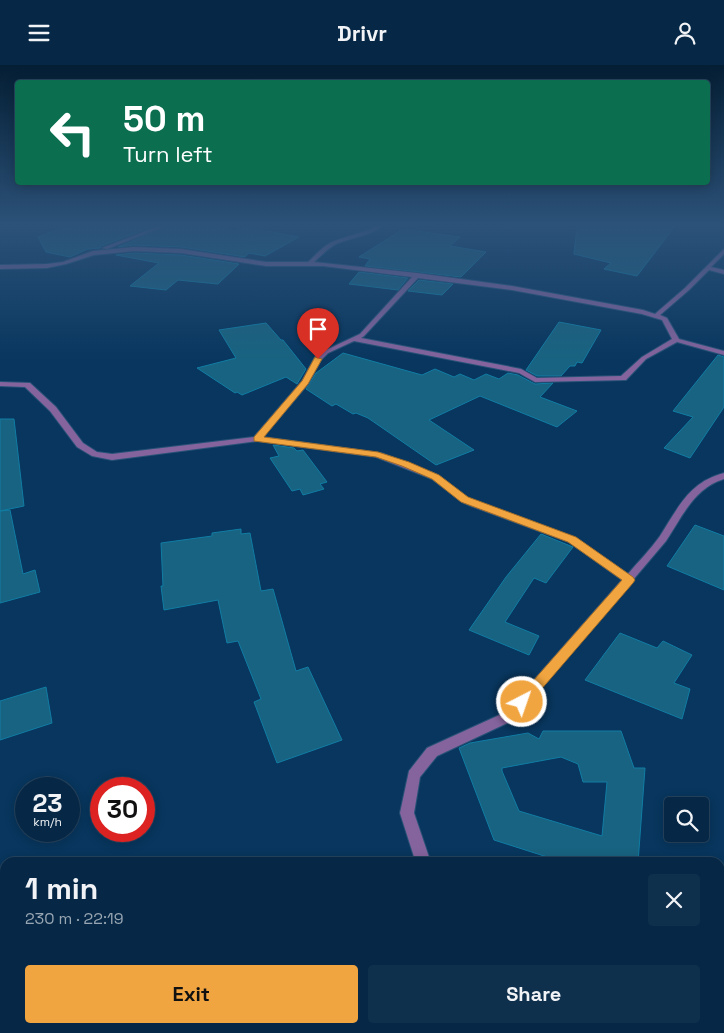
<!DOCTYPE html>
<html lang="en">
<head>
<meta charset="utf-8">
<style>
  :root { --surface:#062846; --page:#0f304d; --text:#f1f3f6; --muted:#98a6b3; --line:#27445f; --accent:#f1a540 }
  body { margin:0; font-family:"Space Grotesk",sans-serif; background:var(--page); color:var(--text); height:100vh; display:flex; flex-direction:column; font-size:19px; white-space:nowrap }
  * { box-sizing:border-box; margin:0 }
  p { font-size:16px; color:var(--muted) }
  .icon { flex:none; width:28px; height:28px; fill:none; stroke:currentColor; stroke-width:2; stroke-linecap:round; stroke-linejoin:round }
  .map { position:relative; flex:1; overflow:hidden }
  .drawer { position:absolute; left:0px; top:792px; width:725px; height:176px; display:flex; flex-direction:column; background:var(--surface); border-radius:15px 15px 0 0; box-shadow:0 2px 12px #0003,0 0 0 1px var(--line) }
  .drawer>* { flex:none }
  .banner { position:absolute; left:15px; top:15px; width:695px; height:105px; border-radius:5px; box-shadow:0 2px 12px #0003,0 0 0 1px var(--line); background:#0b6e4f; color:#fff; overflow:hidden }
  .fabs { position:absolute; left:664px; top:732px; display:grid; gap:10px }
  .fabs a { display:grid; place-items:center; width:45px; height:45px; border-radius:5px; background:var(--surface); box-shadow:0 2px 12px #0003,0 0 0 1px var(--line); font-size:25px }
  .speed { position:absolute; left:15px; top:712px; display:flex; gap:10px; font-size:25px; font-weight:700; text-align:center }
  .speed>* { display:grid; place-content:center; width:65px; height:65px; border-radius:50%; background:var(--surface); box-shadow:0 2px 12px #0003,0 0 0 1px var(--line); line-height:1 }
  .speed small { font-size:12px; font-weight:400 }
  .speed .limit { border:8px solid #d22; background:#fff; color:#111 }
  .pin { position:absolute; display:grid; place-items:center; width:42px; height:42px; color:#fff; margin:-51px -21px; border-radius:50% 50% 50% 0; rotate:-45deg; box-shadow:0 0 5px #0007 }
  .pin .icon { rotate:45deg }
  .me { position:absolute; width:55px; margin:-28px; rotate:41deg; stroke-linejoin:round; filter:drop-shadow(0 0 4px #0008) }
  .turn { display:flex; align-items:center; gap:18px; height:105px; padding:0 25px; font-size:22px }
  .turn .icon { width:65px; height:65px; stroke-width:2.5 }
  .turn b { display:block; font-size:35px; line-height:42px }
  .round { display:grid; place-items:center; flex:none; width:52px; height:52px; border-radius:5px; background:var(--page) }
  .summary { display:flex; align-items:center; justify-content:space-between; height:85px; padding:0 25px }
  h1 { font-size:30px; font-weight:700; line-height:38px }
  .action { display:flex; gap:10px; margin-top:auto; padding:10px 25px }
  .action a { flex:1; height:58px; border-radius:5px; background:var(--accent); color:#111; font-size:20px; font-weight:700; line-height:58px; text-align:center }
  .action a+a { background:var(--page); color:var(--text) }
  header { display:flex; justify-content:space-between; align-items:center; height:65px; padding:0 25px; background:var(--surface); font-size:22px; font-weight:700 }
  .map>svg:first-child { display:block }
  .building { fill:#186381; stroke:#117da4; fill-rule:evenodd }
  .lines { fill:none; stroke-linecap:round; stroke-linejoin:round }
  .minor-casing { stroke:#295277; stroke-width:2 }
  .minor { fill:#85649d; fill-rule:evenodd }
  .route { fill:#f1a540; stroke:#9d6b2a }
</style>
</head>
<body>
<header><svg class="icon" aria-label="menu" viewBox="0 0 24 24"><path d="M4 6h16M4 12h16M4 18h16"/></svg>Drivr<svg class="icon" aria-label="person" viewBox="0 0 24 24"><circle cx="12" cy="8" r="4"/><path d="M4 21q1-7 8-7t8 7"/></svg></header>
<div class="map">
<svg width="724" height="968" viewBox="0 0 724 968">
  <rect width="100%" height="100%" fill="#08365e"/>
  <path class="building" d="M 66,161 L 155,161 L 101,181 L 100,183 L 88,184 L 70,192 L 46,187 L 38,172 Z
    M 168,161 L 210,161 L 236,166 L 246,162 L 299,172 L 265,191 L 249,188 L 245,192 L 181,182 L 134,180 L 118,182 Z
    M 577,161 L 675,161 L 637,211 L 604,204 L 611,198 L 574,189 Z
    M 403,164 L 460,172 L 450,181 L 486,187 L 461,212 L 365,201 L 370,194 L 359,192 Z
    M 134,188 L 181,190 L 239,199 L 218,219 L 178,215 L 166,225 L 130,221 L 159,198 L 116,190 Z
    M 359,207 L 408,213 L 398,225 L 349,219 Z
    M 419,215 L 453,219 L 442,230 L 408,226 Z
    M 559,257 L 601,265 L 582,298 L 577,297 L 575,301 L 570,301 L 561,311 L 537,311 L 526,305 Z
    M 266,258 L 281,275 L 283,275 L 306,304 L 297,319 L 286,312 L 242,330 L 237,327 L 235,328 L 197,303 L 236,293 L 219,265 Z
    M 343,288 L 422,310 L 435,304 L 454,312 L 460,309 L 474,315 L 486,309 L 499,314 L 508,308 L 518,310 L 535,319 L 553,318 L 540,332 L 577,346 L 557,362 L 480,331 L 429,355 L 474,385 L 436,400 L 368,353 L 356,348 L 353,349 L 336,339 L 332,341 L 306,324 L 316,308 Z
    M 718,290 L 724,292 L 724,342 L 690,393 L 664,383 L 693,352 L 673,346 Z
    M 0,354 L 14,354 L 24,441 L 0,446 Z
    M 273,380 L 294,383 L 297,386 L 303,385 L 327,417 L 320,419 L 324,424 L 303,430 L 300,424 L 292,426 L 270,393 L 279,391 Z
    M 10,445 L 23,509 L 35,505 L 40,527 L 0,538 L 0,446 Z
    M 695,460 L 724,471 L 724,525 L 667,501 Z
    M 241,464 L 241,469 L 250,468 L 261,526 L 273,524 L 296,606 L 308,602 L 342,675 L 277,698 L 254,637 L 261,634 L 238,576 L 227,578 L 218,535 L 164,545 L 161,521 L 163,521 L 161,478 L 212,471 L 212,468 Z
    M 541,469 L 573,482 L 546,518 L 534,513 L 505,557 L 539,571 L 529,590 L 469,565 L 506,512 Z
    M 620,568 L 657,583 L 663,576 L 692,590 L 674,618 L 690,624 L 682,654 L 585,615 Z
    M 46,622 L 52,658 L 0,675 L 0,636 Z
    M 543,666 L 621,666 L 634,703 L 645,703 L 638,798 L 566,798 L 494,775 L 459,683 L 470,678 L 528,668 L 539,674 ZM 561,692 L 578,699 L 583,717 L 607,717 L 602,771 L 519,746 L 502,706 L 502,703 Z"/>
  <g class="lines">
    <defs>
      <path id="minor" d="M 159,161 L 166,161 L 107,184 L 102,183 Z
        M 376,161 L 382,161 C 375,169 348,174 336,179 C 328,183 321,191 314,197 L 417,208 L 512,221 L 643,245 L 655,249 L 685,223 L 724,184 L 724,189 L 711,202 L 724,205 L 724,209 L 709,205 L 689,225 L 660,250 L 667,253 L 679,274 L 724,286 L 724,290 L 677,277 L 646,294 L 626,315 L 535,317 L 519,308 L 354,276 L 328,288 L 321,295 L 308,319 L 263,372 L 381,388 L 438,410 L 468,433 L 477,437 L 575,473 L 628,509 C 638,497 651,484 660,471 C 678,443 689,417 724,408 L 724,414 C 694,423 682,452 666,476 L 514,655 L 437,691 L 420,712 L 414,748 L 431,798 L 416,798 L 400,748 L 409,706 L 427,683 L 506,647 L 622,515 L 569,477 L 471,441 L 462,437 L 432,414 L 376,392 L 257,376 L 112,395 L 92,391 L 77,382 L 50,346 L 25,322 L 0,321 L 0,317 L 30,318 L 56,342 L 83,378 L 97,387 L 112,389 L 254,372 L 302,316 L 315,292 L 324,286 L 360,269 L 412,212 L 323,201 L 266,201 L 181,188 L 134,186 L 94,190 L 66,199 L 47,203 L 0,204 L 0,200 L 47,199 L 63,197 L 93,186 L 134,182 L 181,184 L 266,197 L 308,197 C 315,191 323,181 332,177 C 341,173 372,165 376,161 ZM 418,213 L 512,225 L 642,249 L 662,255 L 672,274 L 642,292 L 621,311 L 537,313 L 521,304 L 361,273 L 364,271 Z
        M 178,964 L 196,964 L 195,968 L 177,968 Z
        M 573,964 L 595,964 L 597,968 L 575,968 Z"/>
    </defs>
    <use href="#minor" class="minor-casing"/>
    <use href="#minor" class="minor"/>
  </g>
  <linearGradient id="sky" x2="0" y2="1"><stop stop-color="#041e34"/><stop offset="0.54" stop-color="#2c5279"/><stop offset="1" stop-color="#2c5279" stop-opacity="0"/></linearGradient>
  <rect width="724" height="296" fill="url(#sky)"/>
  <path class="route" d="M 315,292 L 322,294 L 308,319 L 264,372 L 378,387 L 409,397 L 439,410 L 468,432 L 576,472 L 633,512 L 635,515 L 633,518 L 527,641 L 522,643 L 518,641 L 515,637 L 518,633 L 622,515 L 568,477 L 461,437 L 432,414 L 402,401 L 376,392 L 254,376 L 254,372 L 302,316 Z"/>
</svg>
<div class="fabs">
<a><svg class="icon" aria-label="search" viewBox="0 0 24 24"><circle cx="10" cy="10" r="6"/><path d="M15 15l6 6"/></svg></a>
</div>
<div class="speed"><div>23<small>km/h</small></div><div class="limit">30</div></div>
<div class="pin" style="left:318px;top:294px;background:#d93025"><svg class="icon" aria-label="arrive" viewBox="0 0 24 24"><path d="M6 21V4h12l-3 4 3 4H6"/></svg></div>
<svg class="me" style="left:522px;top:637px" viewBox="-20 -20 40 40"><circle r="17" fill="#f1a540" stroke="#fff" stroke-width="3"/><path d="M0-11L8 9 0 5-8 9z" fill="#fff"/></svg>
<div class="banner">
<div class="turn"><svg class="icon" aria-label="left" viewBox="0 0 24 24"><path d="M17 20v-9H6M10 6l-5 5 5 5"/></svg><div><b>50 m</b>Turn left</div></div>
</div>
<section class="drawer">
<div class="summary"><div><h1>1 min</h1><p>230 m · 22:19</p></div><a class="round"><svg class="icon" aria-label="close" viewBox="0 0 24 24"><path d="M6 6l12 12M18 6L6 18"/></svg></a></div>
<div class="action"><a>Exit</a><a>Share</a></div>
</section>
</div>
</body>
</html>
